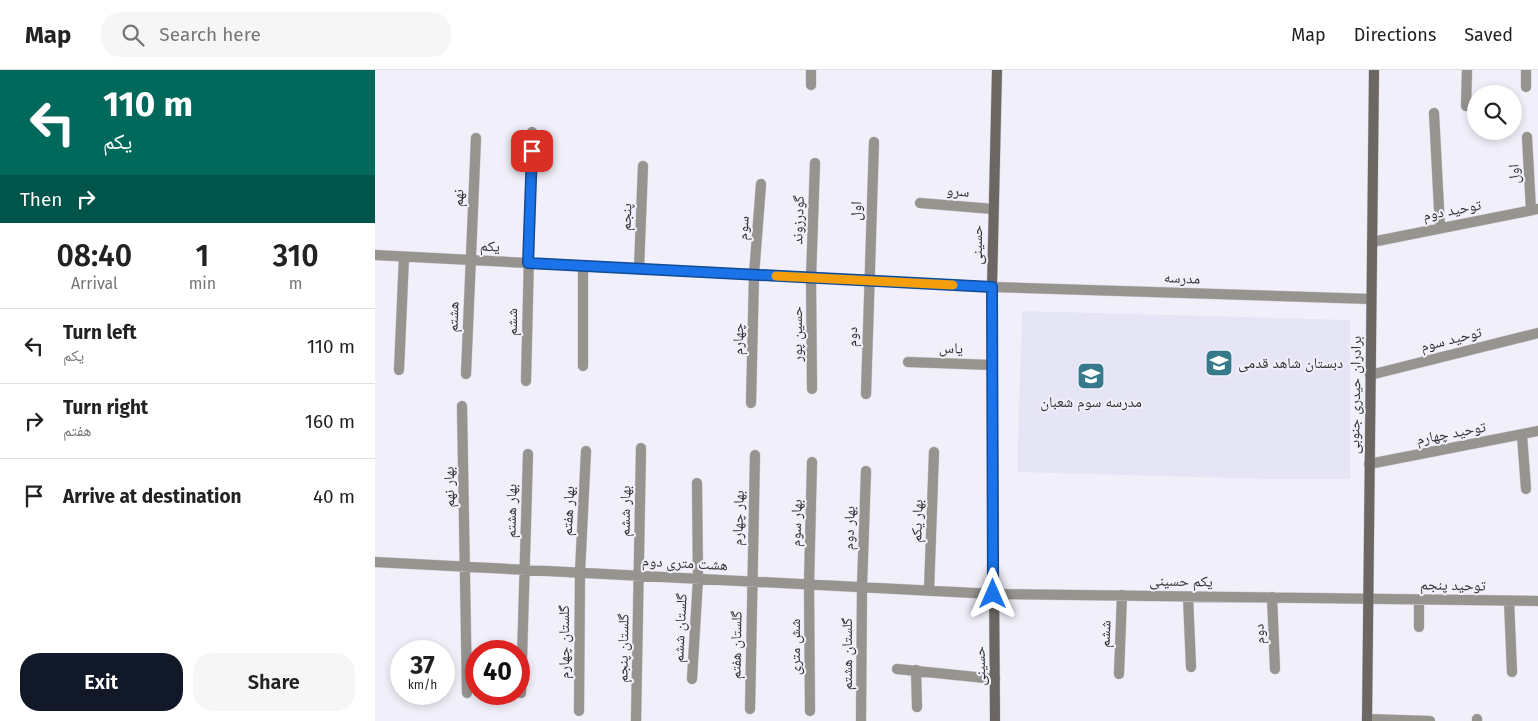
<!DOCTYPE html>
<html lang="en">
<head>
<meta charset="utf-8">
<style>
  :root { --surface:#fff; --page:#f6f6f6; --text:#222; --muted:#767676; --line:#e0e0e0; --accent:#111827 }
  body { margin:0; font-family:"Fira Sans","Noto Naskh Arabic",sans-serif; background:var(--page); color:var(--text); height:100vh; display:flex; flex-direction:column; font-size:19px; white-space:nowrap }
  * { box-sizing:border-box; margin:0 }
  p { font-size:16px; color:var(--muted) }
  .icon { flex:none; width:28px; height:28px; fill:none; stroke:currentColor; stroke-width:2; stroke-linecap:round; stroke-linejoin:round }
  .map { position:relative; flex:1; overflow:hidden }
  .sheet { display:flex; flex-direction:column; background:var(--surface); width:375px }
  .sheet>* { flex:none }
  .banner { background:#00695c; color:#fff; overflow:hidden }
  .buttons { position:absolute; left:1092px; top:15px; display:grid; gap:10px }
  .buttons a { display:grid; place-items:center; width:55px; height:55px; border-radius:50%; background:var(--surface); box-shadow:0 2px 8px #0003; font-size:25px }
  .speed { position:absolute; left:15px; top:570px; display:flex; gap:10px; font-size:25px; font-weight:700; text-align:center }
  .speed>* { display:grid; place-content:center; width:65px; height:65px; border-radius:50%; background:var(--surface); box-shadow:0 2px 8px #0003; line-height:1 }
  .speed small { font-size:12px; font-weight:400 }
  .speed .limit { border:8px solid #d22; background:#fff; color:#111 }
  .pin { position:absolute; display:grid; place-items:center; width:42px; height:42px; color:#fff; margin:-21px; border-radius:10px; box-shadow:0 2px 8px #0006 }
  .me { position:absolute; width:55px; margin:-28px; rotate:0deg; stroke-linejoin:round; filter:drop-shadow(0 0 4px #0008) }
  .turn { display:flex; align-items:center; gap:18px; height:105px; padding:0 20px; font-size:22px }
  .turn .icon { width:65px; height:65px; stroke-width:2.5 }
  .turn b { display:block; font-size:35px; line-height:42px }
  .then { display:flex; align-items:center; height:48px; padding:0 20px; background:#0003; gap:10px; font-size:19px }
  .eta { display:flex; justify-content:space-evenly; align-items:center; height:85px; text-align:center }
  .eta b { font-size:30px; font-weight:600; line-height:35px }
  .action { display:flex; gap:10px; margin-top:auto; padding:10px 20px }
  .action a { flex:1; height:58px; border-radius:20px; background:var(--accent); color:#fff; font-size:20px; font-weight:600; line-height:58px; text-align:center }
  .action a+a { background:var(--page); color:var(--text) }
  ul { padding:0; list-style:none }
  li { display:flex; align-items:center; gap:15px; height:75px; padding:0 20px; border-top:1px solid var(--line) }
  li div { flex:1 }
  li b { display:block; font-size:19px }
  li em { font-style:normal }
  header { display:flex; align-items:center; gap:30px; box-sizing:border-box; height:70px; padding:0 25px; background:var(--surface); border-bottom:1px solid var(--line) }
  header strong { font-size:24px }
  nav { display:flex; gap:28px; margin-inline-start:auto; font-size:18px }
  .search { width:350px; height:45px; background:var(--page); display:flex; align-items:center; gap:12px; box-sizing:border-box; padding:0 18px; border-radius:20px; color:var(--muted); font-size:19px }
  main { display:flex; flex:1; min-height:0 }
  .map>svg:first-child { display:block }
  .built { fill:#e5e5f6 }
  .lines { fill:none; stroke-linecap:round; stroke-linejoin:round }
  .street-casing { stroke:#cecdd6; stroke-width:11 }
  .secondary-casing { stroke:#cecdd6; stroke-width:11 }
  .street { stroke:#979490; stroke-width:10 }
  .secondary { stroke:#6c6763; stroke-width:10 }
  .route-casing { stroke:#114b97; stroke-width:12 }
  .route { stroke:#1a73e8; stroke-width:9 }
  .slow { stroke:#f59e0b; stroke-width:9 }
  .labels { text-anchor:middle; stroke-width:4; stroke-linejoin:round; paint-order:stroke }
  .street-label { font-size:15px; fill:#303033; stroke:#f1f0fa }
  .poi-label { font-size:15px; fill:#303033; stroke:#f1f0fa; text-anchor:start }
</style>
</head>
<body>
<header>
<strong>Map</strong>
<div class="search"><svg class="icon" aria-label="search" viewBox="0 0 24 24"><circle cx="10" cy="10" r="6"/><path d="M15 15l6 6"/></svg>Search here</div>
<nav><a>Map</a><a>Directions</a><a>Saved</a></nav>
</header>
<main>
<section class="sheet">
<div class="banner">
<div class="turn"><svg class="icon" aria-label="left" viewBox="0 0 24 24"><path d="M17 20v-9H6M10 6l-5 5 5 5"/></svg><div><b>110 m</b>یکم</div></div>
<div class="then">Then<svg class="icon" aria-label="right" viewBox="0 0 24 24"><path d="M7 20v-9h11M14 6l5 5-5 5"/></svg></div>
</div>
<div class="eta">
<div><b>08:40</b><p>Arrival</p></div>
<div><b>1</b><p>min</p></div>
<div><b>310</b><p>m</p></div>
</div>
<ul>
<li><svg class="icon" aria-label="left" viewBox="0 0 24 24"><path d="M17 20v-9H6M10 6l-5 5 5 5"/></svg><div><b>Turn left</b><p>یکم</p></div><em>110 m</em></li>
<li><svg class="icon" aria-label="right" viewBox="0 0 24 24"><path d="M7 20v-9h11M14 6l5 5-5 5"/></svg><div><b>Turn right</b><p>هفتم</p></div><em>160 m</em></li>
<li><svg class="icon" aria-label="arrive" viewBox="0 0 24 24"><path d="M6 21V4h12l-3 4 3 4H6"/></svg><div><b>Arrive at destination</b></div><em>40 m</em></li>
</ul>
<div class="action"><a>Exit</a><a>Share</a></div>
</section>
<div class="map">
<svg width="1163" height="651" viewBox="0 0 1163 651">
  <rect width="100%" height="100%" fill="#f1f0fa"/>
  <path class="built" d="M 647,241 L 975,250 L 975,409 L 891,409 L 642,402 Z"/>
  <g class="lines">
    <defs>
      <path id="street" d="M 436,15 L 436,0
        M 1151,17 L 1151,0
        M 1091,36 L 1092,0
        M 1059,43 L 1065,158
        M 1152,67 L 1156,140
        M 545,133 L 618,139
        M 997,172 L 1163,139
        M 0,185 L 617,217 L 996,229
        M 208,196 L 208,296
        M 264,199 L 268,96
        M 533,292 L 617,295
        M 24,300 L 29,187
        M 91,304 L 101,68
        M 995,305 L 1163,263
        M 151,311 L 157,62
        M 437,319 L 436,208 L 440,93
        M 491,324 L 499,72
        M 376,333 L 379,205 L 386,114
        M 87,336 L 92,623
        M 1147,365 L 1151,419
        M 994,394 L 1163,361
        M 0,492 L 618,524 L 1163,531
        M 554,521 L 559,382
        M 813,527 L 816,597
        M 897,527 L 900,599
        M 1044,530 L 1044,557
        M 1134,531 L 1137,602
        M 522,599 L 620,609
        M 541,600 L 542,637
        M 744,604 L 747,525
        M 317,609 L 323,509 L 322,413
        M 146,623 L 153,384
        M 375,639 L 380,385
        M 204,641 L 205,502 L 211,381
        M 435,641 L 434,514 L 437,392
        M 992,649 L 1055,651
        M 486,650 L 487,517 L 491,401
        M 261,651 L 266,378
        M 1102,651 L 1102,649"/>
      <path id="secondary" d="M 620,651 L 617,217 L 622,0
        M 992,651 L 999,0"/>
    </defs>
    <use href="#street" class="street-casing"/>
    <use href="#secondary" class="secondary-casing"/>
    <use href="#street" class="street"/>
    <use href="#secondary" class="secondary"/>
  </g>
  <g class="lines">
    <defs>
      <path id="route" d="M 157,81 L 153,193 L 617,217 L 618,524"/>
    </defs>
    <use href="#route" class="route-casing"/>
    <use href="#route" class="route"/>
    <path class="slow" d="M 401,206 L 578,215"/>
  </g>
  <defs>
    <symbol id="school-square" viewBox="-11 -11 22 22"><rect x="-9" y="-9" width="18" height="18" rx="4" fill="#36798a" stroke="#f1f0fa"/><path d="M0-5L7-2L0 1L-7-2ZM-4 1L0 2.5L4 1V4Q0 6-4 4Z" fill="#fff"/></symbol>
  </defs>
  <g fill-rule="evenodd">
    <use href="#school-square" x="828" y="277" width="32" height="32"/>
    <use href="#school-square" x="700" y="290" width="32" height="32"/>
  </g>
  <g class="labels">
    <g class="street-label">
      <text transform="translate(1139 104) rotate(-93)" y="5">اول</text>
      <text transform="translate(583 121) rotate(5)" y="5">سرو</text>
      <text transform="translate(83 128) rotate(-88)" y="5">نهم</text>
      <text transform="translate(1077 140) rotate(-11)" y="5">توحید دوم</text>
      <text transform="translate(481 141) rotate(-88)" y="5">اول</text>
      <text transform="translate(251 147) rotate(-88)" y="5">پنجم</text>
      <text transform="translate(423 150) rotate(-88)" y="5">گودرزوند</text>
      <text transform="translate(368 158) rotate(-86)" y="5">سوم</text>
      <text transform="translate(602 175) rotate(-90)" y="5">حسینی</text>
      <text transform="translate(115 176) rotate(3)" y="5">یکم</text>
      <text transform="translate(807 208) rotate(2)" y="5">مدرسه</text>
      <text transform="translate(78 247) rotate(-88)" y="5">هشتم</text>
      <text transform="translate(137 252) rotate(-89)" y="5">ششم</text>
      <text transform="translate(422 264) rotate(-90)" y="5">حسین پور</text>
      <text transform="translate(477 267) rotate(-89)" y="5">دوم</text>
      <text transform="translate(363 269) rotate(-89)" y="5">چهارم</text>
      <text transform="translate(1076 269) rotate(-14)" y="5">توحید سوم</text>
      <text transform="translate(576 278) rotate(2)" y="5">یاس</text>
      <text transform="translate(980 325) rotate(-89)" y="5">برادران حیدری جنوبی</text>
      <text transform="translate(1076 363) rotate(-11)" y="5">توحید چهارم</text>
      <text transform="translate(74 417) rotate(-91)" y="5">بهار نهم</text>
      <text transform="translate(136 441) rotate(-89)" y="5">بهار هشتم</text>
      <text transform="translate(193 441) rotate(-87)" y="5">بهار هفتم</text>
      <text transform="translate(250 441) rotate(-89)" y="5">بهار ششم</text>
      <text transform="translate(363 448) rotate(-88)" y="5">بهار چهارم</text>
      <text transform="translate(542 451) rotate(-88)" y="5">بهار یکم</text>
      <text transform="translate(421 453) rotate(-88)" y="5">بهار سوم</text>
      <text transform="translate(474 458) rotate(-88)" y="5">بهار دوم</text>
      <text transform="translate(310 493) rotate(3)" y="5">هشت متری دوم</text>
      <text transform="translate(806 511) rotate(1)" y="5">یکم حسینی</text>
      <text transform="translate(1078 515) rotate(1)" y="5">توحید پنجم</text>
      <text transform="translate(305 558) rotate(-87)" y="5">گلستان ششم</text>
      <text transform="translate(730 564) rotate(-88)" y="5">ششم</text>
      <text transform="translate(884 564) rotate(-93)" y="5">دوم</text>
      <text transform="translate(189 572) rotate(-90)" y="5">گلستان چهارم</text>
      <text transform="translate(361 575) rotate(-89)" y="5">گلستان هفتم</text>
      <text transform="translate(420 577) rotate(-90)" y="5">شش متری</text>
      <text transform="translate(248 578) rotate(-89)" y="5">گلستان پنجم</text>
      <text transform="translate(472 584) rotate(-90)" y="5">گلستان هشتم</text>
      <text transform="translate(605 596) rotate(-91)" y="5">حسینی</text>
    </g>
    <g class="poi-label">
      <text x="863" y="298">دبستان شاهد قدمی</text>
      <text x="716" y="337" text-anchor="middle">مدرسه سوم شعبان</text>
    </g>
  </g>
</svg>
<div class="buttons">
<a><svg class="icon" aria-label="search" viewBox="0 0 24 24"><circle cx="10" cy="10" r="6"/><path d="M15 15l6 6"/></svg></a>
</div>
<div class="speed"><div>37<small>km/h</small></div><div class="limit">40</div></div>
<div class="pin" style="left:157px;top:81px;background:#d93025"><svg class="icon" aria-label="arrive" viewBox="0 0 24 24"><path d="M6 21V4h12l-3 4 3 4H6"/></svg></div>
<svg class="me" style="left:618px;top:524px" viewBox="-20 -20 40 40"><path d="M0-17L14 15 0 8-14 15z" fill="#1a73e8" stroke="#fff" stroke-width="4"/></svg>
</div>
</main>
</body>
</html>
